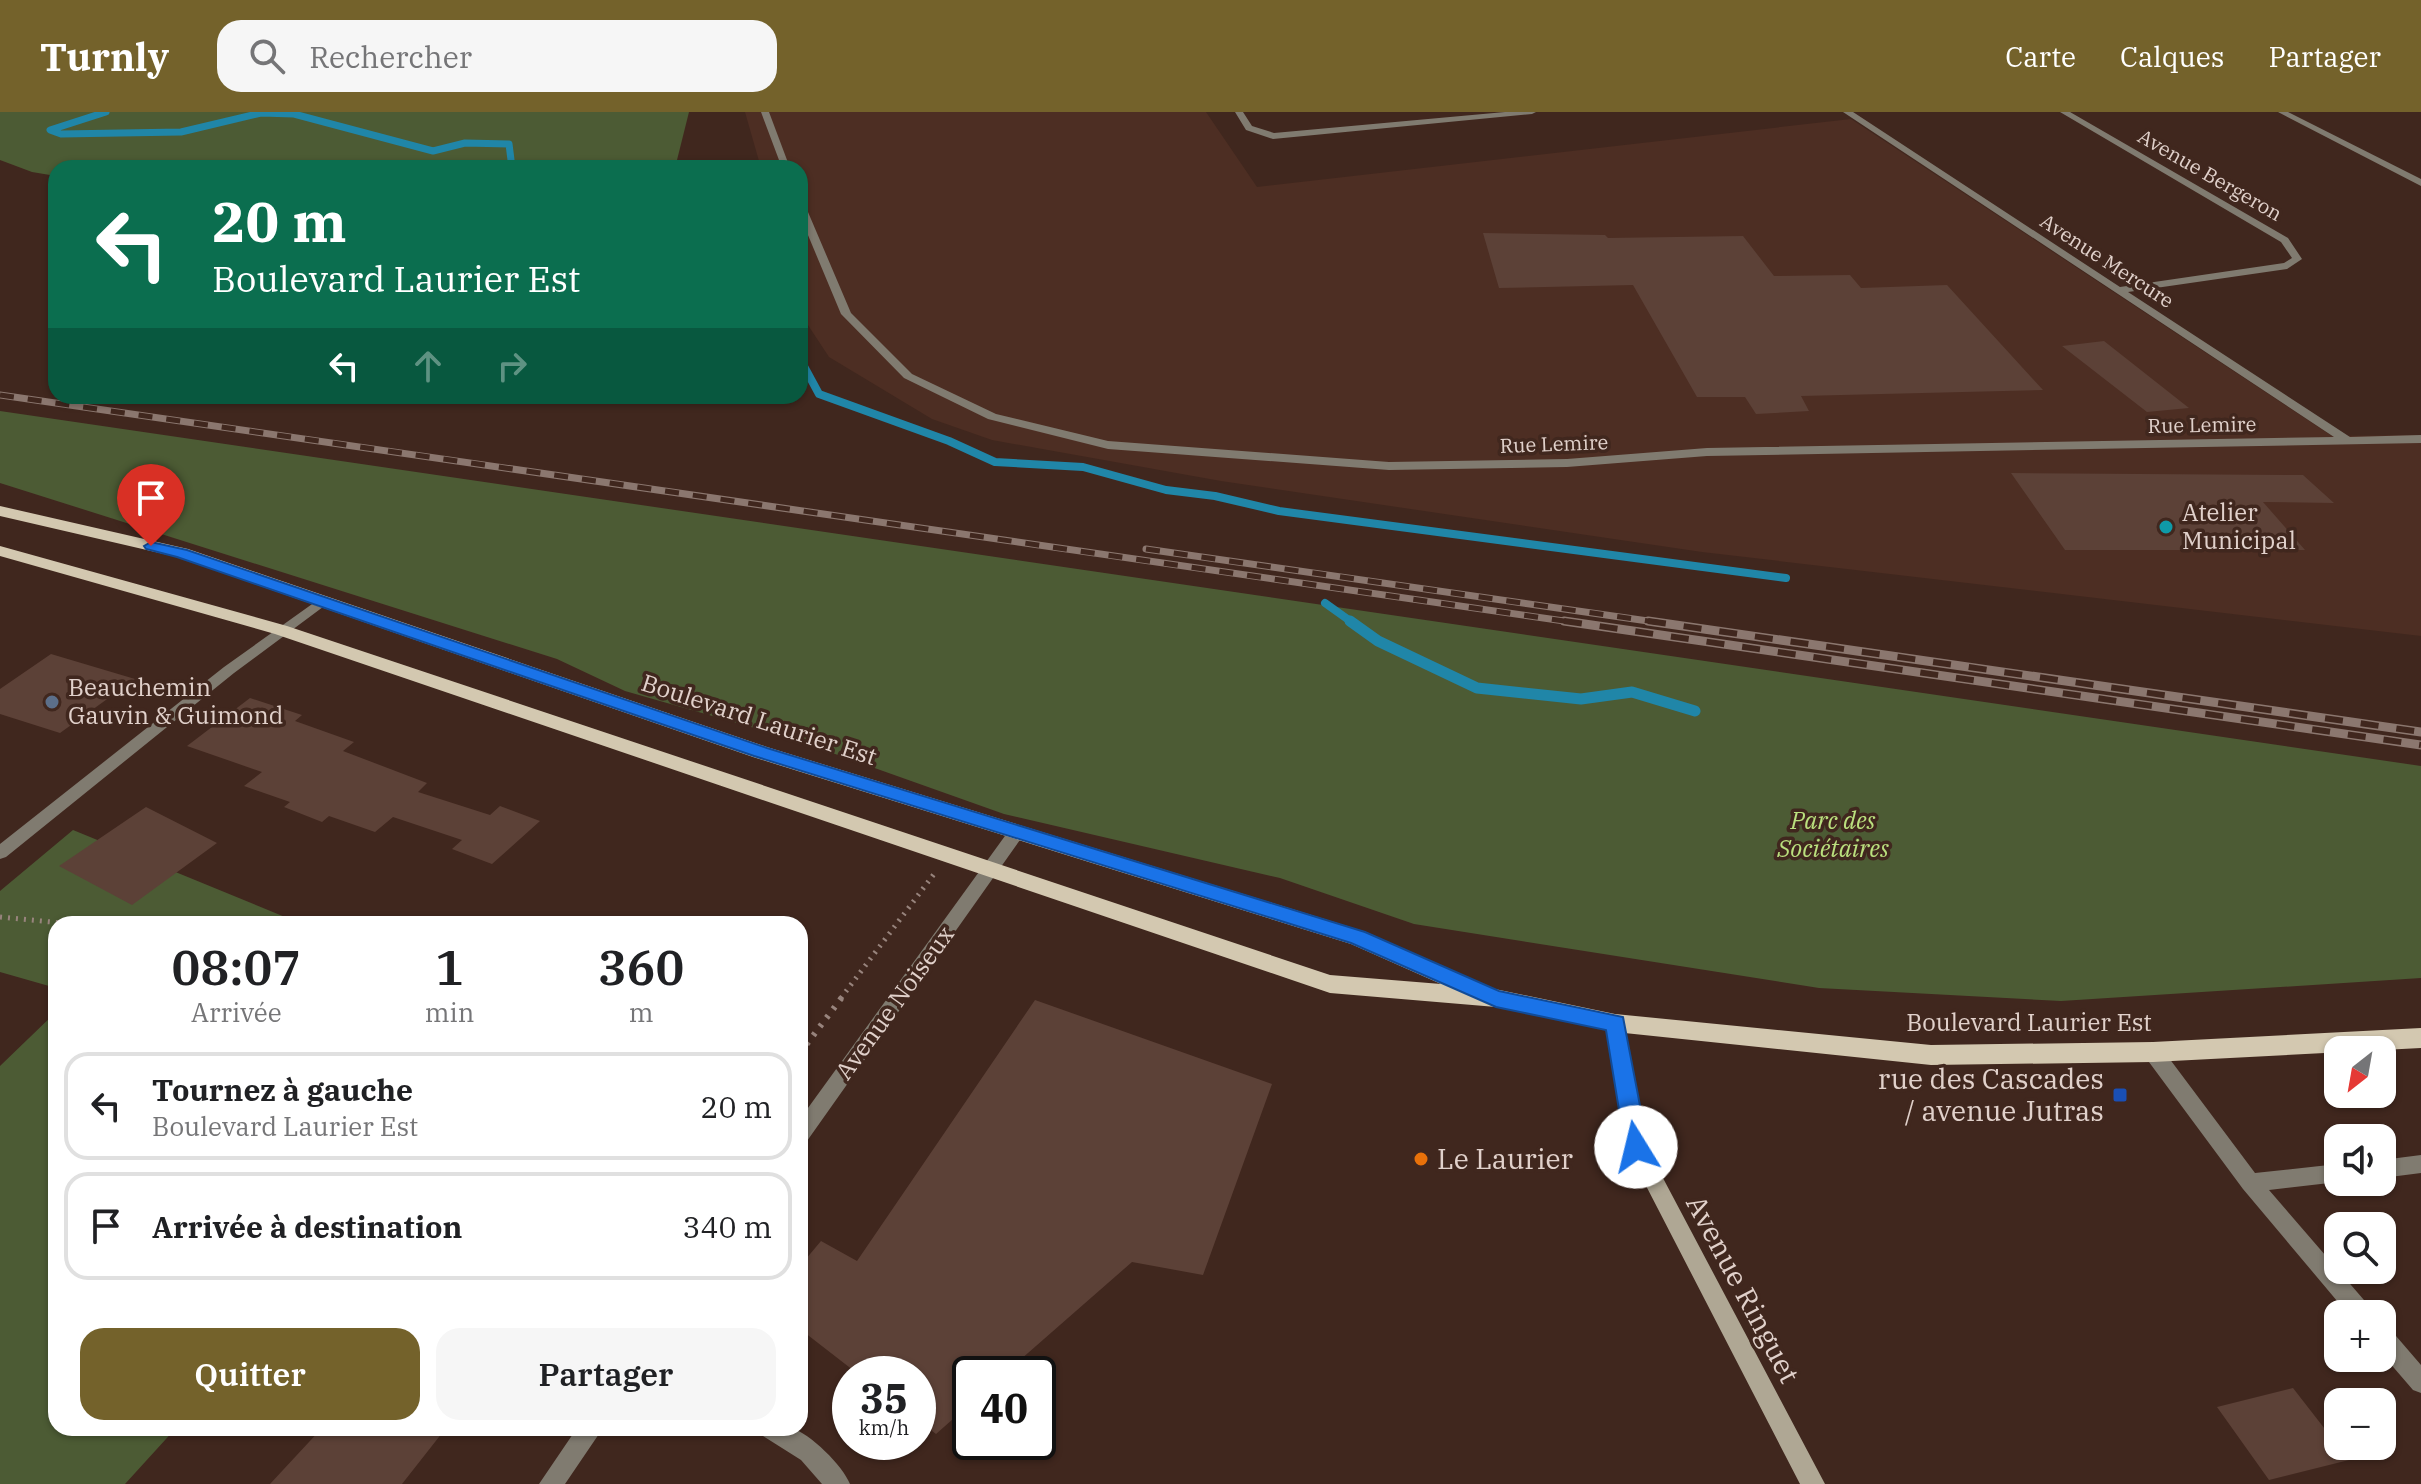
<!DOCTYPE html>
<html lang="fr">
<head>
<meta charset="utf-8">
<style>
  :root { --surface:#fff; --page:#f6f6f6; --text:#202124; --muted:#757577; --line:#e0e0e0; --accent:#74622b }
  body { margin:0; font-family:"IBM Plex Serif",serif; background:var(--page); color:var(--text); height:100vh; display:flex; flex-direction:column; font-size:30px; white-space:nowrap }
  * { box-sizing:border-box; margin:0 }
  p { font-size:26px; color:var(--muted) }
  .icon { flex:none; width:44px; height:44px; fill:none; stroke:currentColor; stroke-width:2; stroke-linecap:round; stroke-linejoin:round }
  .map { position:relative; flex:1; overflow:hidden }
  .sheet { position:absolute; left:48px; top:804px; width:760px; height:520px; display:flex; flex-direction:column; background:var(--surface); border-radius:24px; box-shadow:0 2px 6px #0004 }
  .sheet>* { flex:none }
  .hud { position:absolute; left:48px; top:48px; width:760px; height:244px; border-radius:24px; box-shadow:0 2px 6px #0004; background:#0b6e4f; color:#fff; overflow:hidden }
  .needle { width:52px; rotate:211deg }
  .buttons { position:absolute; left:2324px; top:924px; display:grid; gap:16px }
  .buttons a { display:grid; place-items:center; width:72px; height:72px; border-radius:16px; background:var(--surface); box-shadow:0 2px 6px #0004; font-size:40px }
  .speed { position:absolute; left:832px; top:1244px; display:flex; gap:16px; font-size:40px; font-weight:700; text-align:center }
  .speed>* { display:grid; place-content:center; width:104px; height:104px; border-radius:50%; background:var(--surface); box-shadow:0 2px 6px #0004; line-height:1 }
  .speed small { font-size:20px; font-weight:400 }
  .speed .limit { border:4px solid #111; border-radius:12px; background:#fff; color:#111 }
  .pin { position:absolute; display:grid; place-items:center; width:68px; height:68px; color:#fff; margin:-82px -34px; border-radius:50% 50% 50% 0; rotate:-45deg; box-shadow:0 0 8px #0007 }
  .pin .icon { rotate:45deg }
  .me { position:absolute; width:88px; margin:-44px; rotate:351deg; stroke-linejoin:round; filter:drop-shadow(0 0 6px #0008) }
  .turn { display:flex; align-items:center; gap:28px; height:168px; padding:0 32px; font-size:36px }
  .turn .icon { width:104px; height:104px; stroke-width:2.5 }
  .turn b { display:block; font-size:56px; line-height:68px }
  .lanes { display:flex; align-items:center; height:76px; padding:0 32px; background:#0003; justify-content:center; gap:40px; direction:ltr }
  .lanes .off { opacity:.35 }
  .eta { display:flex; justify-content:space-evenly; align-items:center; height:136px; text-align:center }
  .eta b { font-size:48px; font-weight:600; line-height:56px }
  .cta { display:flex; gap:16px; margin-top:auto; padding:16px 32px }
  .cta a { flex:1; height:92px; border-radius:24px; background:var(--accent); color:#fff; font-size:32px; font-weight:600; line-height:92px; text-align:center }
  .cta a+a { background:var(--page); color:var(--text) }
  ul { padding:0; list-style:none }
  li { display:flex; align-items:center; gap:24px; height:108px; margin:0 16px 12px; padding:0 16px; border:4px solid var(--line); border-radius:24px }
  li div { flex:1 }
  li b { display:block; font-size:30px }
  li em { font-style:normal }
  header { display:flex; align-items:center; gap:48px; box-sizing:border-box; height:112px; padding:0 40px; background:var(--accent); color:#fff }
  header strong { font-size:38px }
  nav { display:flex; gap:44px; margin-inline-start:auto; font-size:28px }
  .search { width:560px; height:72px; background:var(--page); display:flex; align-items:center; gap:20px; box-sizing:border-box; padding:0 28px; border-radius:24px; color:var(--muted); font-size:30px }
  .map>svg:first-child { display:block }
  .built { fill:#4d2e23 }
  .green { fill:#4c5b34 }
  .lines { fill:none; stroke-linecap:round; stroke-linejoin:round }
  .stream-far2 { stroke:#2086a8; stroke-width:7 }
  .stream-far1 { stroke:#2086a8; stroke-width:8 }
  .stream { stroke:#2086a8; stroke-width:11 }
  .building { fill:#5c4137 }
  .path-far1 { stroke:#98847d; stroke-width:5; stroke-dasharray:2 6; stroke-linecap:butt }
  .path { stroke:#98847d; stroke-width:6; stroke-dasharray:3 8; stroke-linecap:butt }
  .street { fill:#807b70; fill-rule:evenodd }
  .secondary { fill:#afa794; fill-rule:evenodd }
  .primary { fill:#d3c8b0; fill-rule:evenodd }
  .rail-far1-casing { stroke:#8b776f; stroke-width:7 }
  .rail-casing { stroke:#8b776f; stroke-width:9 }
  .rail-far1 { stroke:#40271e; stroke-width:5; stroke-dasharray:14; stroke-linecap:butt }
  .rail { stroke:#40271e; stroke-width:6; stroke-dasharray:18; stroke-linecap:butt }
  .route { fill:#1a73e8; stroke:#114b97; stroke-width:2 }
  .culture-dot { fill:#0f9aa8; stroke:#40271e; stroke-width:3 }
  .service-dot { fill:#5c6f8a; stroke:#40271e; stroke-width:3 }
  .transit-dot { fill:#1a4fb4; stroke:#40271e; stroke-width:3 }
  .food-dot { fill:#e8710a; stroke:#40271e; stroke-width:3 }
  .labels { text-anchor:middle; stroke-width:7; stroke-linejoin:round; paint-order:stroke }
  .far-street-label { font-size:20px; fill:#e1d1cb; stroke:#40271e }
  .poi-label { font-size:24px; fill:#e1d1cb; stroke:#40271e; text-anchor:start }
  .street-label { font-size:24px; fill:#e1d1cb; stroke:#40271e }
  .park-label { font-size:24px; font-style:italic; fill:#bae07e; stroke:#40271e }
  .near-poi-label { font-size:28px; fill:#e1d1cb; stroke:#40271e; text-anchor:end }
  .near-street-label { font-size:28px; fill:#e1d1cb; stroke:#40271e }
</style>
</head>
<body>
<header>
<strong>Turnly</strong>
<div class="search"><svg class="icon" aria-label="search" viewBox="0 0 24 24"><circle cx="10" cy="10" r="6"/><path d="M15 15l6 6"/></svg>Rechercher</div>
<nav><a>Carte</a><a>Calques</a><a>Partager</a></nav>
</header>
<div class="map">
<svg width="2421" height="1372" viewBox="0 0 2421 1372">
  <rect width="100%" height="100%" fill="#40271e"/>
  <path class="built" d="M 745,0 L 1206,0 L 1257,75 L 1851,7 L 2332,324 L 2421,323 L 2421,524 L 1702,440 L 1221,369 L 992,328 L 932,307 L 829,245 L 804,207 L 800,192 L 800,56 L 761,56 Z"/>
  <path class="green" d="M 0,0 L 689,0 L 675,56 L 328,56 L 317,50 L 277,56 L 56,56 L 56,64 L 32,60 L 0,48 Z
    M 0,299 L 2421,654 L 2421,866 L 2061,889 L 1819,876 L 1414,812 L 1280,766 L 1004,702 L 793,627 L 625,579 L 557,547 L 0,371 Z
    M 73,718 L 302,812 L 56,812 L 56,876 L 0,860 L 0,779 Z
    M 56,900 L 56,1316 L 176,1316 L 125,1372 L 0,1372 L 0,954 Z"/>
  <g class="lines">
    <path class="stream-far2" d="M 106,0 L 50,18 L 61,22 L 181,20 L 261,1 L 294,2 L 433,39 L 465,31 L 509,32 L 512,56"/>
    <path class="stream-far1" d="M 800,247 L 819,282 L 949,329 L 995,350 L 1083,355 L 1166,378 L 1215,384 L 1279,399 L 1786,466
      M 1325,491 L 1353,511"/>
    <path class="stream" d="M 1350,509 L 1378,529 L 1477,576 L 1581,587 L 1632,580 L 1695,599"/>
  </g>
  <path class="building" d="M 1483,121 L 1605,123 L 1608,126 L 1743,124 L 1774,164 L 1850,163 L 1861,176 L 1947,173 L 2043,278 L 1801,284 L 1809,299 L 1756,302 L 1745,285 L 1697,285 L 1633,173 L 1499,176 Z
    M 2104,229 L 2189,296 L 2147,300 L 2062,234 Z
    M 2011,361 L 2303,363 L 2334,391 L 2263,390 L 2305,438 L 2065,438 Z
    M 51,542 L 135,567 L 60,621 L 0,602 L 0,577 Z
    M 250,586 L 302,603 L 295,609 L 354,630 L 343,639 L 427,671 L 418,680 L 490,703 L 500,694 L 540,709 L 492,752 L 452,737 L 462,728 L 393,705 L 375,720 L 329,704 L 322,710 L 284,695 L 290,690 L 244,674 L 262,660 L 187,634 Z
    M 146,695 L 217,731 L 132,793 L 59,754 Z
    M 1035,888 L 1272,972 L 1203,1163 L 1132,1150 L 1004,1262 L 970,1262 L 970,1292 L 936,1322 L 918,1308 L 918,1262 L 858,1262 L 800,1217 L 800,1154 L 821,1129 L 857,1149 Z
    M 2293,1276 L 2349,1348 L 2269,1368 L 2217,1295 Z
    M 322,1316 L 446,1316 L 402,1372 L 270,1372 Z"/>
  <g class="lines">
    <path class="path-far1" d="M 0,805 L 72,812
      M 841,886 L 934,762"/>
    <path class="path" d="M 800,941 L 843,884
      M 2073,972 L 2103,971"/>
    <path class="street" d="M 761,0 L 769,0 L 790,56 L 782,56 Z
      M 1235,0 L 1243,0 L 1252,14 L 1274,21 L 1505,0 L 1536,0 L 1532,2 L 1273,27 L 1246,18 Z
      M 1843,0 L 1853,0 L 2120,175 L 2284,151 L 2292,146 L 2281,130 L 2060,0 L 2070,0 L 2288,126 L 2302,147 L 2287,157 L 2128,180 L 2350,325 L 2421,323 L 2421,331 L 1707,344 L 1567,355 L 1389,358 L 1108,337 L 988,307 L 904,266 L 841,202 L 800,104 L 800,90 L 805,93 L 851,201 L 912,262 L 996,302 L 1108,329 L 1389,350 L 1567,347 L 1707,336 L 2334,325 Z
      M 2278,0 L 2288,0 L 2421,67 L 2421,74 Z
      M 322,485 L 327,486 L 329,489 L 327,492 L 234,561 L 6,745 L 0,747 L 0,732 L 224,555 Z
      M 1016,715 L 1024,721 L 1022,725 L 807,1029 L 800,1032 L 800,1007 L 1010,717 Z
      M 2153,932 L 2160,934 L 2255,1061 L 2338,1052 L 2338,1070 L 2269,1078 L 2370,1195 L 2373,1202 L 2348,1202 L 2243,1077 L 2146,946 L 2144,940 L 2146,934 Z
      M 2421,1043 L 2421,1061 L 2382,1066 L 2382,1048 Z
      M 2382,1214 L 2390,1217 L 2421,1253 L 2421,1281 L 2413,1278 L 2382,1242 Z
      M 577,1316 L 603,1316 L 565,1372 L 539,1372 Z
      M 759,1316 C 769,1316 782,1314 791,1316 C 810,1321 843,1354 850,1372 L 822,1372 L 801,1348 L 763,1324 Z"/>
    <path class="secondary" d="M 1615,903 L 1622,906 L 1624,911 L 1646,1034 L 1825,1372 L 1800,1372 L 1626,1035 L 1606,911 L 1608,906 Z"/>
    <path class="primary" d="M 0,394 L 188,437 L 767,635 L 1366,820 L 1490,876 L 1615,902 L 1931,933 L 2153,930 L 2421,916 L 2421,936 L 2153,950 L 1931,953 L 1615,920 L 1496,895 L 1330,881 L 275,522 L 0,444 L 0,434 L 287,514 L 1330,863 L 1441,872 L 1351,832 L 753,645 L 177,445 L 0,404 Z"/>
    <defs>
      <path id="rail-far1" d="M 0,283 L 1578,511
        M 1146,437 L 1662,511"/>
      <path id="rail" d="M 1564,509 L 2421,633
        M 1648,509 L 2421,620"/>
    </defs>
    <use href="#rail-far1" class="rail-far1-casing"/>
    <use href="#rail" class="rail-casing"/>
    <use href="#rail-far1" class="rail-far1"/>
    <use href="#rail" class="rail"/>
  </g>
  <path class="route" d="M 151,430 L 187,438 L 767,636 L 1365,820 L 1499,879 L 1623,905 L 1648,1035 L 1644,1042 L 1636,1045 L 1628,1042 L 1625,1035 L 1606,918 L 1496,895 L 1351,831 L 754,644 L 177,445 L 146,437 L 144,434 Z"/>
  <circle class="culture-dot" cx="2166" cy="415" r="8"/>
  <circle class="service-dot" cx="52" cy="590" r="8"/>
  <rect class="transit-dot" x="2112" y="975" width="16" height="16" rx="4"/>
  <circle class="food-dot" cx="1421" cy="1047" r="8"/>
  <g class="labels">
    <g class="far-street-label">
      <text transform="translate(2210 63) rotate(30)" y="7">Avenue Bergeron</text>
      <text transform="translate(2107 149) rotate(33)" y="7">Avenue Mercure</text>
      <text transform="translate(2202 313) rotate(-1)" y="7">Rue Lemire</text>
      <text transform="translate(1554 332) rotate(-2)" y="7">Rue Lemire</text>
    </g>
    <g class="poi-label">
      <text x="2182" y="409">Atelier<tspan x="2182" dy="28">Municipal</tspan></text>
      <text x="68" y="584">Beauchemin<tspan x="68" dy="28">Gauvin &amp; Guimond</tspan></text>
    </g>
    <g class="street-label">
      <text transform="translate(759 608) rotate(18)" y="8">Boulevard Laurier Est</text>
      <text transform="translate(895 891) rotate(-54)" y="8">Avenue Noiseux</text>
      <text x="2029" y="919">Boulevard Laurier Est</text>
    </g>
    <g class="park-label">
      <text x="1833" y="717">Parc des<tspan x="1833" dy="28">Sociétaires</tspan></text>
    </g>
    <g class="near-poi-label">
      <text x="2104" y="977">rue des Cascades<tspan x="2104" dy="32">/ avenue Jutras</tspan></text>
      <text x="1437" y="1057" text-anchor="start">Le Laurier</text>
    </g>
    <g class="near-street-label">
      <text transform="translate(1743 1177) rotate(62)" y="10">Avenue Ringuet</text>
    </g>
  </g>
</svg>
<div class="buttons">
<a><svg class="needle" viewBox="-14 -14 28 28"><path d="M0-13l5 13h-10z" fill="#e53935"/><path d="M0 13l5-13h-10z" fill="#757577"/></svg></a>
<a><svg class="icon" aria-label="sound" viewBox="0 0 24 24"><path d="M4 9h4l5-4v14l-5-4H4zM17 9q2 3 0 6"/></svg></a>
<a><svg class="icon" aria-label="search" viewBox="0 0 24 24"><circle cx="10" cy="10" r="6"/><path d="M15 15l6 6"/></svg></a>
<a>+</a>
<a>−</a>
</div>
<div class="speed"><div>35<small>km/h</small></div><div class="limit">40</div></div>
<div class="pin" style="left:151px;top:434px;background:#d93025"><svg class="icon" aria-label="arrive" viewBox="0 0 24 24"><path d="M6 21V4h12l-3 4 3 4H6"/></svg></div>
<svg class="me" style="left:1636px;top:1035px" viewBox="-20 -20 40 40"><circle r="19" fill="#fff"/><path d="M0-13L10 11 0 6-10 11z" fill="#1a73e8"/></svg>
<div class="hud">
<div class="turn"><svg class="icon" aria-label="left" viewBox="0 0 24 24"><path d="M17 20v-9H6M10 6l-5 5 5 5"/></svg><div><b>20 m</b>Boulevard Laurier Est</div></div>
<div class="lanes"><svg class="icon" aria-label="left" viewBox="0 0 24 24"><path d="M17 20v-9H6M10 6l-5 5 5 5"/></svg><svg class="icon off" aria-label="ahead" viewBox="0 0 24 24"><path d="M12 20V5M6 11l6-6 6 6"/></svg><svg class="icon off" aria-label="right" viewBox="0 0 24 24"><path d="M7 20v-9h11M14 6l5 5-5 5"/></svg></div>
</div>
<section class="sheet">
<div class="eta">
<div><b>08:07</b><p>Arrivée</p></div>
<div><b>1</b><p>min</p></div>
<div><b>360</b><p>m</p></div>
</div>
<ul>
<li><svg class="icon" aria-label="left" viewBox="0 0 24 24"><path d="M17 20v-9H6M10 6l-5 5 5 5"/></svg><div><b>Tournez à gauche</b><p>Boulevard Laurier Est</p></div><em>20 m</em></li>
<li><svg class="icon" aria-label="arrive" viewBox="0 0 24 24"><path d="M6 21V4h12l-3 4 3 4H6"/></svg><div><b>Arrivée à destination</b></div><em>340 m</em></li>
</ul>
<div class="cta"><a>Quitter</a><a>Partager</a></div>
</section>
</div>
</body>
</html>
